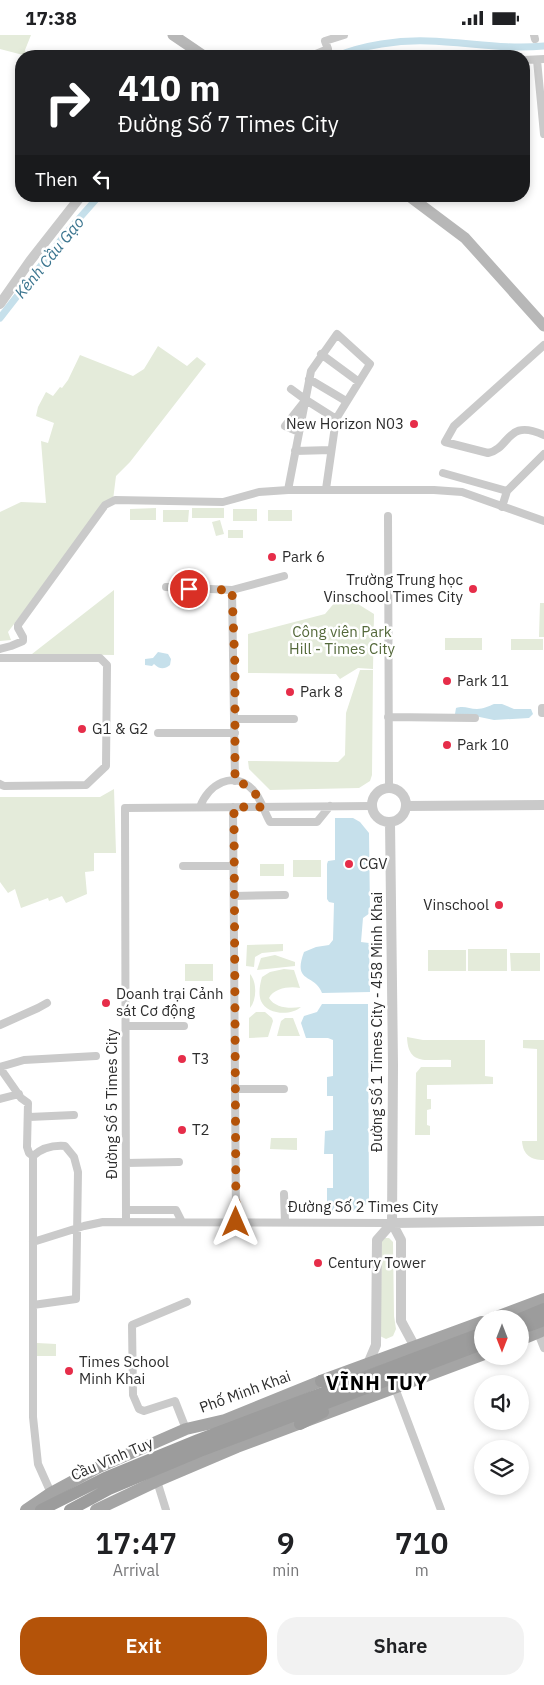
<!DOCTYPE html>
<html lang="en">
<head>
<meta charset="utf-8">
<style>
  :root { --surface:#fff; --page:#f2f2f2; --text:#202124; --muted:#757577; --accent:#b45309 }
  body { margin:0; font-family:"IBM Plex Sans",sans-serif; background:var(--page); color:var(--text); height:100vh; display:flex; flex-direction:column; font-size:19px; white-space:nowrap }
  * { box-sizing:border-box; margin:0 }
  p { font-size:16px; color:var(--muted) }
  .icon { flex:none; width:28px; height:28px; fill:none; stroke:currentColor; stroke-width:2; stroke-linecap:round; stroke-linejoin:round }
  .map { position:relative; height:1475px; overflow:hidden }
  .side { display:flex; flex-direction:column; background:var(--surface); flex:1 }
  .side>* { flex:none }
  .top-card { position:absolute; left:15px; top:15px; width:515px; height:152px; border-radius:20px; box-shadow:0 2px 8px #0003; background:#202124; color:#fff; overflow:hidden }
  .needle { width:32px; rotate:180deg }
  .tools { position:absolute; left:474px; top:1275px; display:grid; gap:10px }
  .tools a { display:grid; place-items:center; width:55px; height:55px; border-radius:50%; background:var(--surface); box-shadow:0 2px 8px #0003; font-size:25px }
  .pin { position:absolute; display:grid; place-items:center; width:42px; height:42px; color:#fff; margin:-21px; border:2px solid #fff; border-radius:50%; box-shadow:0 1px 5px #0007 }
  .me { position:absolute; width:55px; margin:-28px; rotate:0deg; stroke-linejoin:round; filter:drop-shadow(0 0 4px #0008) }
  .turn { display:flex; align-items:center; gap:18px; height:105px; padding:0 20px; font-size:22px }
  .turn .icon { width:65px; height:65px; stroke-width:2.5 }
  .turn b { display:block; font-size:35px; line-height:42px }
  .then { display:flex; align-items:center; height:48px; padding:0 20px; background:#0003; gap:10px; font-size:19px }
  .eta { display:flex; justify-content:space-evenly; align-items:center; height:85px; text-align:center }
  .eta b { font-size:30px; font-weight:600; line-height:35px }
  .button { display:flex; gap:10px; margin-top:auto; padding:10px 20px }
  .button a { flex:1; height:58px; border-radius:20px; background:var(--accent); color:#fff; font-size:20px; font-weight:600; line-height:58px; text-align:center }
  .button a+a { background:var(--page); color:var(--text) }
  .status { display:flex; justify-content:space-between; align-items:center; height:35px; padding:0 25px; background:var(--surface); direction:ltr }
  .status svg { height:14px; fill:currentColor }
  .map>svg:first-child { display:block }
  .green { fill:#e4ebda }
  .water { fill:#c6e0eb }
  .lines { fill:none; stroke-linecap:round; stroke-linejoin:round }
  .canal { stroke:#c6e0eb; stroke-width:7 }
  .minor { stroke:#cacaca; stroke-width:8 }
  .tertiary { stroke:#cacaca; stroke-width:10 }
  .secondary { stroke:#b7b7b7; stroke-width:11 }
  .primary { stroke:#a5a5a5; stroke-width:12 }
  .trunk { stroke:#9c9c9c; stroke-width:12 }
  .route { stroke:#b45309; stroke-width:9; stroke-dasharray:0 16.2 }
  .poi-dot { fill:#e62d49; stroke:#fff; stroke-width:2 }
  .labels { text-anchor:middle; stroke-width:5; stroke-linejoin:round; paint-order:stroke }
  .poi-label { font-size:15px; fill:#2d2d2d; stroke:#fff; text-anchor:start }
  .park-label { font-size:15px; fill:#54693a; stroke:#fff }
  .street-label { font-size:15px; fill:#2d2d2d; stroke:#fff }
  .water-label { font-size:16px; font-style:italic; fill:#3b758f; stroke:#fff }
  .district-label { font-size:20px; font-weight:bold; letter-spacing:1px; fill:#000; stroke:#fff }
</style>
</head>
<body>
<div class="status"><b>17:38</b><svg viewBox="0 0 49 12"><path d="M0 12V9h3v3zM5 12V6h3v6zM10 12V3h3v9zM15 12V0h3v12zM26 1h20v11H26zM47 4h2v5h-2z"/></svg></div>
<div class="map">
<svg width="544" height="1475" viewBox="0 0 544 1475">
  <rect width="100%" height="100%" fill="#fff"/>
  <path class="green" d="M 0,0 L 31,0 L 25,15 L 26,19 L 23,20 L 0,14 Z
    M 158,311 L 187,331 L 197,322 L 206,329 L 130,427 L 116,441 L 113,465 L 105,469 L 8,597 L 11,605 L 0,606 L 0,477 L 21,467 L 46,468 L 41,406 L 48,408 L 54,388 L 36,381 L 38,372 L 46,357 L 53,361 L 60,352 L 62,353 L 68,345 L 80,320 L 133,341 L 144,334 Z
    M 156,473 L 156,485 L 130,485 L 130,474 Z
    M 192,473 L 224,473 L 224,483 L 192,483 Z
    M 233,474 L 257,474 L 257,486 L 233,486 Z
    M 163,475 L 189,475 L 188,487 L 163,487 Z
    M 268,475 L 292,475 L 292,486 L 268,486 Z
    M 220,485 L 224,499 L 216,501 L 212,487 Z
    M 228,495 L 243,495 L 243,503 L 228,503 Z
    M 114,555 L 114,620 L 32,619 Z
    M 342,559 L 374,579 L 373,634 L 358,633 L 340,644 L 336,639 L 248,638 L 248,599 L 325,579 Z
    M 540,568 L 544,568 L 544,602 L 539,602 Z
    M 445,603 L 482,603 L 482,615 L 445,615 Z
    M 511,604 L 543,604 L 543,615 L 511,615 Z
    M 360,635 L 373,635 L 372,740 L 370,746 L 359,753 L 270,755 L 249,734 L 248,726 L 338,727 L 345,720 L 346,678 Z
    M 114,754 L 116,818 L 94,818 L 94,836 L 85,837 L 87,859 L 66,868 L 62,861 L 49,866 L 48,863 L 21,873 L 15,854 L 8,858 L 0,847 L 0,762 L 100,762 Z
    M 293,825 L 321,825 L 321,842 L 293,842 Z
    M 260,829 L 284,829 L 284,841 L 260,841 Z
    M 283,909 L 283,916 L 262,918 L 255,922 L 254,932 L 246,931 L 247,910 Z
    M 468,914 L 507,914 L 507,936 L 468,936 Z
    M 428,915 L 466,915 L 466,936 L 428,936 Z
    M 510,918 L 540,918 L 540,936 L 511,936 Z
    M 275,920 L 295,927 L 295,931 L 257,935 L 261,923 Z
    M 185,929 L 213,929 L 213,946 L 185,946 Z
    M 284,934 L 294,935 L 300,953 C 290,951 274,953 269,963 C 275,973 290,974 301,972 C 291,981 267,980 261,966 C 258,959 260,949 262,942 L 270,937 Z
    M 250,939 C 257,947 257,964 250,973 Z
    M 256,977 L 265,977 L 272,983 L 273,986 L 268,1002 L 249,1003 L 249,983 Z
    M 285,983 L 293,983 L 300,1001 L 277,1001 L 281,986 Z
    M 407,1002 L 423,1005 L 485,1005 L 485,1041 L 493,1042 L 493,1049 L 427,1050 L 427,1064 L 431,1064 L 431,1074 L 427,1075 L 427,1090 L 430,1091 L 430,1100 L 415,1100 L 416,1038 L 421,1032 L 451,1032 L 451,1025 C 429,1023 408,1033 407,1002 Z
    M 523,1005 L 544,1005 L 544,1125 C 531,1125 523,1120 522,1106 L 537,1106 L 537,1014 L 523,1013 Z
    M 271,1103 L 297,1103 L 297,1115 L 270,1114 Z
    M 385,1203 L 389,1203 L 393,1207 L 394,1281 L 396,1294 L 393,1301 L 386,1304 L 380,1301 L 382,1206 Z
    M 37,1308 L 56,1309 L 56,1321 L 37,1321 Z"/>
  <path class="water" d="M 158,617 L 168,619 L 171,624 L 170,630 C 164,635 159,634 154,629 L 152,631 L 145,630 L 145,624 L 153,623 Z
    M 494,669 L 502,669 L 514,674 L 531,674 L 533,679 L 529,683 L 494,685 L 470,680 L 461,682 L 455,679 L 456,673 C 464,670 469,674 477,674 C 483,674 489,671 494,669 Z
    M 335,783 L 353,783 L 360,787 L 369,798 L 370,878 L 363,883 L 361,907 L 369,908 L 370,957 L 322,958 C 315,938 292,949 304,917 L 316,912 L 329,910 L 333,905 L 334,868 L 329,867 L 327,864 L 327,829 L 328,826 L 335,825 Z
    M 322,969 L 368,969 L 369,1166 C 358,1180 343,1176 327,1176 L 327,1153 L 333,1153 L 333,1119 L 324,1119 L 325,1096 L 333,1095 L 333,1061 L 327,1061 L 327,1042 L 333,1041 L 333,1005 L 328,1003 L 306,1003 L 301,988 L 304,981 L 317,977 Z"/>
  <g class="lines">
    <path class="canal" d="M 337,21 C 364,10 398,5 428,6 C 467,7 505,15 544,11
      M 0,283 L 68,196 L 99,161"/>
    <path class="minor" d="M 534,0 L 535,4
      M 311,21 L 328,14 L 325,6 L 344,0
      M 524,25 L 544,24
      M 537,25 L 544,99
      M 544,310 L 454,391 L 445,407 L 488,418 C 511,413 506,383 544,400
      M 321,319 L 359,347
      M 309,344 L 346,366
      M 291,354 L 306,365 L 336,384
      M 299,397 L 285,391 L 304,367
      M 295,416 L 331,415
      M 443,438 L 507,456
      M 288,455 L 311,336 L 337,299 L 370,329 L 336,384 L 326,454
      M 502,472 L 507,456 L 544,419
      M 388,481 L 389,753
      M 166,552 L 232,555 L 284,541
      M 232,555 L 235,746
      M 0,614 L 11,611 L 23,606 L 23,602 L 18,593 L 18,590 L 105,470 L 115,465 L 223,467 L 259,457 L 288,455 L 434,455 L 462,457 L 544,486
      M 0,623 L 100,623 L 107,630 L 106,731 L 86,750 L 4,751 L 0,749
      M 544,673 L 542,673 L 542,678 L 544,678
      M 388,682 L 475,683
      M 235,684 L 294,684
      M 158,698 L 235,698
      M 200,772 C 208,750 233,734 253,755 C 261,763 264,777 270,787 L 317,787 L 330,771
      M 233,772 L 236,1187
      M 183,831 L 234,831
      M 234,861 L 285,860
      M 0,990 L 38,973 L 47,968
      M 126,991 L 184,991
      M 0,1032 L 24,1025 L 96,1021
      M 0,1033 L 21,1063 L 28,1068 L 27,1112 L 29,1118 L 33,1121
      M 235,1054 L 284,1054
      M 0,1064 L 19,1059
      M 29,1082 L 74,1080
      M 33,1121 L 33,1382 L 38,1429 L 51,1458
      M 126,1128 L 179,1127
      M 284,1159 L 285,1187
      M 126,1175 L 176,1175 L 182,1187
      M 126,1186 L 125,773 L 372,771
      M 33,1207 L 84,1191 L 103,1187 L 392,1188
      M 33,1270 L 76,1264 L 78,1137 L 74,1122 L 65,1111 C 52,1110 42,1113 33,1121
      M 538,1298 L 544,1313
      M 395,1353 L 441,1475
      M 186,1394 L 175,1366 L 144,1376 L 139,1374 L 133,1360 L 132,1290 L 187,1267
      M 157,1446 L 166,1475"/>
    <path class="tertiary" d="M 0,269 L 30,226 L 81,161
      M372 770a17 17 0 1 1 34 0a17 17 0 1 1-34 0Z
      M 406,771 L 544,770
      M 390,787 L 393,1030 L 392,1188 L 401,1205 L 401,1286 L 415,1312
      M 392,1188 L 544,1186
      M 368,1329 L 376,1310 L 377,1205 L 392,1188"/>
    <path class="secondary" d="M 173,0 L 204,21
      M 409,161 L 465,203 L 544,291"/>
    <path class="primary" d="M 491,1284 L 544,1264
      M 520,1305 L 544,1295
      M 26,1475 L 51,1458 L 99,1432 L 186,1394 L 225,1385 L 321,1346 L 482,1287
      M 96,1475 L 157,1446 L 237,1412 L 482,1320"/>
    <path class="trunk" d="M 520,1284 L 544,1274
      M 520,1294 L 544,1285
      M 321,1346 L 353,1344
      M 300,1389 L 323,1377
      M 41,1475 L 105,1443 L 198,1405 L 482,1298
      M 70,1475 L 109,1454 L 200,1416 L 482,1309"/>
  </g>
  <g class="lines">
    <path class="route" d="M 189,554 L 232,555 L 235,632 L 235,746 C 250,750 257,758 262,772 L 234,772 L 236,1187"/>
  </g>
  <g class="poi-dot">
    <circle cx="414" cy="389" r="5"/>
    <circle cx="272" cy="522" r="5"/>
    <circle cx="473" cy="554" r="5"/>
    <circle cx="447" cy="646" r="5"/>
    <circle cx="290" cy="657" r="5"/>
    <circle cx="82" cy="694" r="5"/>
    <circle cx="447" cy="710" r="5"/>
    <circle cx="349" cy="829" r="5"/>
    <circle cx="499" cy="870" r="5"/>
    <circle cx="106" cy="968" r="5"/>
    <circle cx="182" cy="1024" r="5"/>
    <circle cx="182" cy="1095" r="5"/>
    <circle cx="318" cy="1228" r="5"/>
    <circle cx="69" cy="1336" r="5"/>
  </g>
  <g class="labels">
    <g class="poi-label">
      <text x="404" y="394" text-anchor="end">New Horizon N03</text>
      <text x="282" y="527">Park 6</text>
      <text x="463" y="550" text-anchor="end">Trường Trung học<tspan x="463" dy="17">Vinschool Times City</tspan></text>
      <text x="457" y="651">Park 11</text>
      <text x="300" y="662">Park 8</text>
      <text x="92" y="699">G1 &amp; G2</text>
      <text x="457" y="715">Park 10</text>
      <text x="359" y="834">CGV</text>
      <text x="489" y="875" text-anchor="end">Vinschool</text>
      <text x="116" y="964">Doanh trại Cảnh<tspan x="116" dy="17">sát Cơ động</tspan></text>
      <text x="192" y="1029">T3</text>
      <text x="192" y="1100">T2</text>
      <text x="328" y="1233">Century Tower</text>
      <text x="79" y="1332">Times School<tspan x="79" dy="17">Minh Khai</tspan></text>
    </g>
    <g class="park-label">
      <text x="342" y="602">Công viên Park<tspan x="342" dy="17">Hill - Times City</tspan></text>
    </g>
    <g class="street-label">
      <text transform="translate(377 987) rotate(-90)" y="5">Đường Số 1 Times City - 458 Minh Khai</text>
      <text transform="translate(112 1069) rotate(-90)" y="5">Đường Số 5 Times City</text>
      <text x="363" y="1177">Đường Số 2 Times City</text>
      <text transform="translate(245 1357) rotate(-20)" y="5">Phố Minh Khai</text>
      <text transform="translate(112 1424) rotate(-23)" y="5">Cầu Vĩnh Tuy</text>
    </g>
    <g class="water-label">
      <text transform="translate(49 222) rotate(-51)" y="6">Kênh Cầu Gạo</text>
    </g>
    <g class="district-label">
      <text x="377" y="1355">VĨNH TUY</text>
    </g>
  </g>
</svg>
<div class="tools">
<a><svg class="needle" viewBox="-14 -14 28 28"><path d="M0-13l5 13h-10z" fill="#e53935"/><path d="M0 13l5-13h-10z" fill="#757577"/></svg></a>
<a><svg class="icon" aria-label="sound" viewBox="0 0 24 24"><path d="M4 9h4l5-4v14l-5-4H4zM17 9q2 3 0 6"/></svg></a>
<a><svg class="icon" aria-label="layers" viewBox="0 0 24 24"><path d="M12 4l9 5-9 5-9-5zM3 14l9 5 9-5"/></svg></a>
</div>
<div class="pin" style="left:189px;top:554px;background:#d93025"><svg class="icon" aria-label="arrive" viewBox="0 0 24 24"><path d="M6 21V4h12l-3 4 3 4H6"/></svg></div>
<svg class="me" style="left:236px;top:1187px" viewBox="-20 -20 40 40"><path d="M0-17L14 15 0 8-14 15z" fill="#b45309" stroke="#fff" stroke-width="4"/></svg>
<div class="top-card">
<div class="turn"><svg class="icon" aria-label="right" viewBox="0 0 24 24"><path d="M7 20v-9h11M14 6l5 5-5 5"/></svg><div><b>410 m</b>Đường Số 7 Times City</div></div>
<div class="then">Then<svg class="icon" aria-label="left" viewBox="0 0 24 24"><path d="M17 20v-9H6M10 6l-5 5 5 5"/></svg></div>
</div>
</div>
<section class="side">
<div class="eta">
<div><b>17:47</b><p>Arrival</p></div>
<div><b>9</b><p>min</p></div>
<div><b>710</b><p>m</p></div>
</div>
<div class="button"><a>Exit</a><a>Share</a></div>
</section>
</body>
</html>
